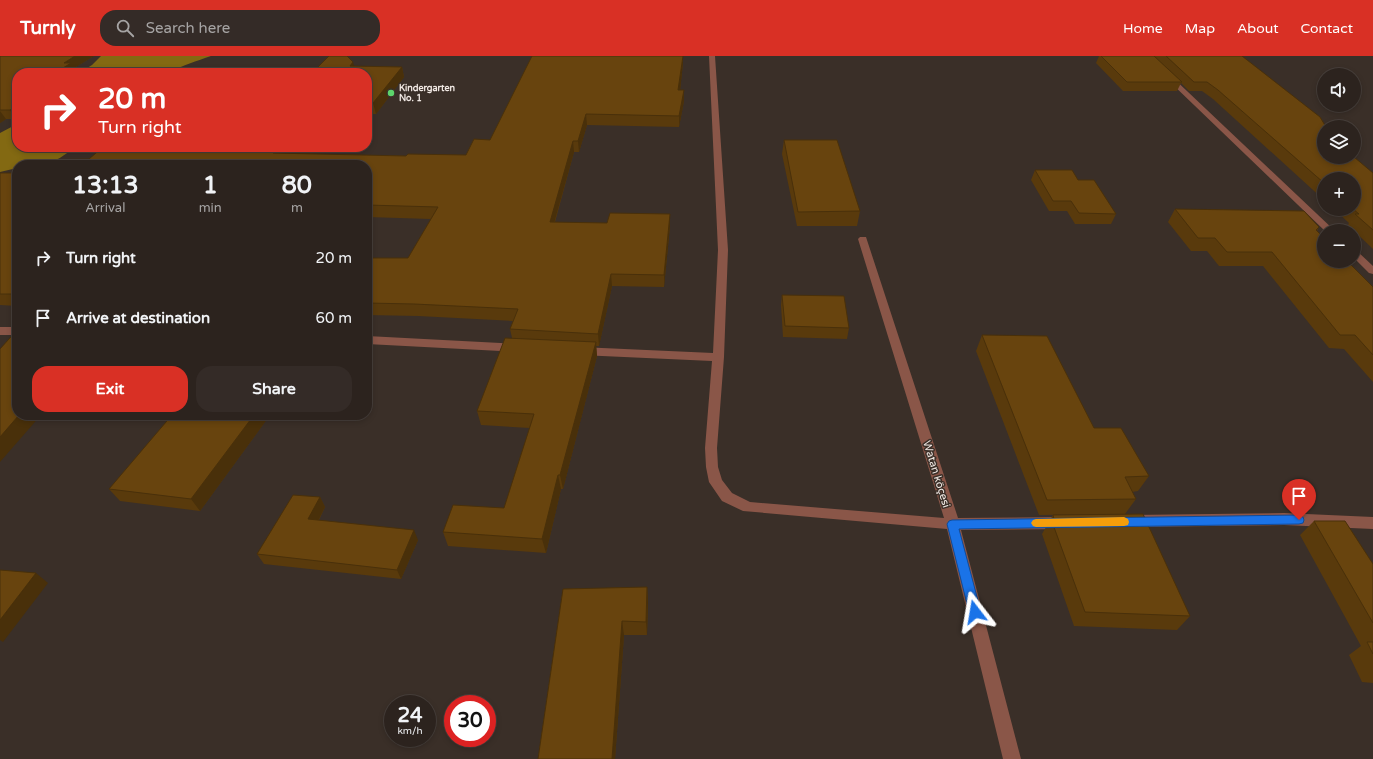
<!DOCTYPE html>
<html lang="en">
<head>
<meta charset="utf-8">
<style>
  :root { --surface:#2c231e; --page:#342b27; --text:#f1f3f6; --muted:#a6a4a4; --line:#48403c; --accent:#d93025 }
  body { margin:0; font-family:"Varela Round",sans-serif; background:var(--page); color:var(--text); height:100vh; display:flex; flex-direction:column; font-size:15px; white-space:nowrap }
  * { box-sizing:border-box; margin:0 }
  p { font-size:13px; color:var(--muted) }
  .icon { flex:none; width:22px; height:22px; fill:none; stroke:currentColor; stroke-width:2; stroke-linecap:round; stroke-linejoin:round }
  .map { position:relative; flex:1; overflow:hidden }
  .drawer { position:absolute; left:12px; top:104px; width:360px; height:260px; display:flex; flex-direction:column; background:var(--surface); border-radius:16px; box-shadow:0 2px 6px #0003,0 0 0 1px var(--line) }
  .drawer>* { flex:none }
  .guide { position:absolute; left:12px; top:12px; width:360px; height:84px; border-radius:16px; box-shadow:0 2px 6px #0003,0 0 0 1px var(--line); background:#d93025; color:#fff; overflow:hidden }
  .controls { position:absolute; left:1317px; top:12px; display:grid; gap:8px }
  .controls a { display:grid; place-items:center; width:44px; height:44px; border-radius:50%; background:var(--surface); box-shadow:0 2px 6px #0003,0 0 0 1px var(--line); font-size:20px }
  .speed { position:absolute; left:384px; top:639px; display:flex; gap:8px; font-size:20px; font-weight:700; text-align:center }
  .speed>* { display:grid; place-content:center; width:52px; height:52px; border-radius:50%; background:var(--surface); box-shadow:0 2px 6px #0003,0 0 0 1px var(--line); line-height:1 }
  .speed small { font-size:10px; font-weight:400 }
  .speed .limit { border:6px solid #d22; background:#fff; color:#111 }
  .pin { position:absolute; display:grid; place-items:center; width:34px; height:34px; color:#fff; margin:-41px -17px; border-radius:50% 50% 50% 0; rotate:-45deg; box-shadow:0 0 4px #0007 }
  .pin .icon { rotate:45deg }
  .me { position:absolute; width:44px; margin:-22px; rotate:346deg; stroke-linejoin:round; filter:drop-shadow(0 0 3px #0008) }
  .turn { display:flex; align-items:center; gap:14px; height:84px; padding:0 20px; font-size:18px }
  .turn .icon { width:52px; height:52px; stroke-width:2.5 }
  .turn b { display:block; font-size:28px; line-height:34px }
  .eta { display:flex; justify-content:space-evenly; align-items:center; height:68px; text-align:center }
  .eta b { font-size:24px; font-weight:700; line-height:28px }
  .primary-button { display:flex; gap:8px; margin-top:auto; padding:8px 20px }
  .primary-button a { flex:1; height:46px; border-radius:16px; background:var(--accent); color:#fff; font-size:16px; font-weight:700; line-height:46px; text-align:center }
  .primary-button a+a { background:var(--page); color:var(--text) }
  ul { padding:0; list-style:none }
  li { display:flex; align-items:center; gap:12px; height:60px; padding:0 20px }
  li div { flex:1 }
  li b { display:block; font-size:15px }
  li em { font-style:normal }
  header { display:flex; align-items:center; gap:24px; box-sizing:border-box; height:56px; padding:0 20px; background:var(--accent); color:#fff }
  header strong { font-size:19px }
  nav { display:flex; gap:22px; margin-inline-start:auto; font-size:14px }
  .search { width:280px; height:36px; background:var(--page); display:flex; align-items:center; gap:10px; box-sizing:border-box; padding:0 14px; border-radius:16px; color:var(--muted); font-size:15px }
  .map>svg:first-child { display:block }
  .forest { fill:#836912 }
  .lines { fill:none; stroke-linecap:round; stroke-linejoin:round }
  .minor { fill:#8a5648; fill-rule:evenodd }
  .wall { fill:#593a0c }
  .shaded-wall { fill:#49300a }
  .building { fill:#68440e; stroke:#49300a }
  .route { fill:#1a73e8; stroke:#114b97 }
  .slow { fill:#f59e0b }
  .poi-dot { fill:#5dd56c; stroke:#3a2f28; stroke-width:1.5 }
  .labels { text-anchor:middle; stroke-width:3; stroke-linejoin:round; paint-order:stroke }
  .far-poi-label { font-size:9px; font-weight:bold; fill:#f1e9e4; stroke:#3a2f28; text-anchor:start }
  .street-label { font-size:11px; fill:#f1e9e4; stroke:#3a2f28 }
</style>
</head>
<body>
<header>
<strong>Turnly</strong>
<div class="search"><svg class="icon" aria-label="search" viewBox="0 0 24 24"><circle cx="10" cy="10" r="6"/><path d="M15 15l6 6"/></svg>Search here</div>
<nav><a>Home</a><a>Map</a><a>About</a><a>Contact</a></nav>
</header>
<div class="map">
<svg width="1373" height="703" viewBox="0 0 1373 703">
  <rect width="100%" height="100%" fill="#3a2f28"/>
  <path class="forest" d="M 101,0 L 211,0 C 197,5 182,9 169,17 L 79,17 L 92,9 Z
    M 17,68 L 17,91 L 74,91 C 55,109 42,109 17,109 L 17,112 L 0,116 L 0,77 Z"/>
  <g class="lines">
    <path class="minor" d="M 709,0 L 715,0 L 728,194 L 724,301 L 717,392 L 718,411 L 722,424 L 732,437 L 750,446 L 944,462 L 858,183 L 860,181 L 866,181 L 958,462 L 1065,461 L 1070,463 L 1072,467 L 1070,471 L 1065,473 L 961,474 L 1021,703 L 1003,703 L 947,473 L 743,455 L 722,445 L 709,426 L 706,411 L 705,392 L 712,305 L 580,299 L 576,298 L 574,295 L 576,292 L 580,291 L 713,297 L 718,194 Z
      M 1143,0 L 1150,0 L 1335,175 L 1325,175 Z
      M 1354,194 L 1357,195 L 1373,210 L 1373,218 L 1369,217 L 1354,202 Z
      M 0,271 L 17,271 L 17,279 L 0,279 Z
      M 367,280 L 518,288 L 522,289 L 524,292 L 522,295 L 518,296 L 367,288 Z
      M 1284,457 L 1373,461 L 1373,473 L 1284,469 L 1131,471 L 1126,469 L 1124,465 L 1126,461 L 1131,459 Z"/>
  </g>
  <path class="wall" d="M 0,0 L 94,0 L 74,12 L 76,16 L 75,17 L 17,17 L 17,63 L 6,63 L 0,67 Z
    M 649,0 L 683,0 L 683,7 L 680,34 L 684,45 L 679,71 L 587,69 L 579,96 L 574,96 L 555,166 L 670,170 L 664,231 L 612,230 L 599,290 L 596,290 L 597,300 L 563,433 L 561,433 L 546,497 L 448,490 L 443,476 L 504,452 L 530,372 L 481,369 L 477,355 L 512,282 L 510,273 L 513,265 L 418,260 L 367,259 L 367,202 L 408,202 L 431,163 L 367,161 L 367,109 L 89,103 L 292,91 L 287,97 L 406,100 L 466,99 L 490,84 Z
    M 1099,0 L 1242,0 L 1324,101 L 1373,117 L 1373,193 L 1348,169 L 1349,167 L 1334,153 L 1354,153 L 1324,123 L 1324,144 L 1213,43 L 1202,35 L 1189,35 L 1181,27 L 1177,35 L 1123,35 L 1096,7 Z
    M 354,10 L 402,11 L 404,21 L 376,58 L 367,58 L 367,17 L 312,17 Z
    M 784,84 L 860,155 L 857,170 L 797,170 L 782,98 Z
    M 1035,114 L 1078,124 L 1116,158 L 1111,168 L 1075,168 L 1067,155 L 1049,155 L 1031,124 Z
    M 0,117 L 17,117 L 17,250 L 0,249 Z
    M 1175,153 L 1319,171 L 1317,175 L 1373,231 L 1373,326 L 1344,293 L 1329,292 L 1263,210 L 1219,210 L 1207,195 L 1191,195 L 1168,166 Z
    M 782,239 L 849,272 L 847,283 L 783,281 L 781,249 Z
    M 982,279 L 1094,372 L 1149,420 L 1138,435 L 1132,436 L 1136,443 L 1125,458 L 1039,459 L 976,295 Z
    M 270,359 L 200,455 L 120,445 L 109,433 Z
    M 320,441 L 325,451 L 319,464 L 418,484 L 401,523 L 264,508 L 257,498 Z
    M 1053,459 L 1190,560 L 1177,574 L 1074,570 L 1042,478 Z
    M 1314,465 L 1373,508 L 1373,627 L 1362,626 L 1349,599 L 1361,590 L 1300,479 Z
    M 647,531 L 648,546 L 647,579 L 624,579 L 615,703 L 538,703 L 563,533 Z"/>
  <path class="shaded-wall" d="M 75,0 L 94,0 L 74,12 L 76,16 L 75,17 L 55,17 L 64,7 Z
    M 683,0 L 683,7 L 679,45 L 678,34 Z
    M 353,6 L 356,16 L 350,10 Z
    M 402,11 L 404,21 L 376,58 L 373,47 Z
    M 684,34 L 684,45 L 679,71 L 679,60 Z
    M 17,50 L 17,63 L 16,64 L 10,54 Z
    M 0,55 L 6,63 L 0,67 Z
    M 586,58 L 587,69 L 579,96 L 578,85 Z
    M 573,85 L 574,96 L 551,178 L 550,166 Z
    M 278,91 L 292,91 L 277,108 L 273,97 Z
    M 670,158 L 670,170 L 664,231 L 664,219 Z
    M 611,218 L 612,230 L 599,290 L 598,278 Z
    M 596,286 L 597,300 L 563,433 L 560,419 Z
    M 19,359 L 41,359 L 0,406 L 0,381 Z
    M 254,359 L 270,359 L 200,455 L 191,443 Z
    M 558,419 L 561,433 L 546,497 L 542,483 Z
    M 320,441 L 325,451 L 314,473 L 308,463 Z
    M 414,474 L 418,484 L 401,523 L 397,514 Z
    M 36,517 L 48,527 L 3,586 L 0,584 L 0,564 Z
    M 647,531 L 648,546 L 647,579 L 646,566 Z
    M 622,565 L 624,579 L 615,703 L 612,703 Z"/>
  <path class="building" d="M 0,0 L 75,0 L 64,7 L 71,7 L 55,17 L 17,17 L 17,50 L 10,54 L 0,54 Z
    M 329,0 L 347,0 L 353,6 L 350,10 L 402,11 L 373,47 L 367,47 L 367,17 L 312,17 Z
    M 532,0 L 683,0 L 678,34 L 684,34 L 679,60 L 586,58 L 578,85 L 573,85 L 550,166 L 607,167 L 610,157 L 670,158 L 664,219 L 611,218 L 598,278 L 510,273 L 518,253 L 414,248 L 367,247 L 367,202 L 408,202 L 438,151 L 367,149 L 367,109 L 36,109 L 42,104 L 89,103 L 103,91 L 278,91 L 273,97 L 406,100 L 408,98 L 466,99 L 474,83 L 490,84 Z
    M 1101,0 L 1154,0 L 1182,26 L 1127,26 Z
    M 1166,0 L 1242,0 L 1320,61 L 1326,71 L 1324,71 L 1324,101 L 1354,101 L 1373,117 L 1373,174 L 1355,158 L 1359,158 L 1353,153 L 1354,153 L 1354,123 L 1324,123 L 1324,127 L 1218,34 L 1207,26 L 1194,26 Z
    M 784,84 L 837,84 L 860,155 L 798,156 Z
    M 1035,114 L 1072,114 L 1078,124 L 1094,124 L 1116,158 L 1079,157 L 1071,145 L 1053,145 Z
    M 0,117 L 17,117 L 17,238 L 0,238 Z
    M 1175,153 L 1304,155 L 1319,171 L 1316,174 L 1324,182 L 1324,205 L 1347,205 L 1373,231 L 1373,299 L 1355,279 L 1340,279 L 1272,196 L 1227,196 L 1215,182 L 1198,182 Z
    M 782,239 L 844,240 L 849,272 L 785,270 Z
    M 17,274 L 17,359 L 19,359 L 0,381 L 0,293 Z
    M 982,279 L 1047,280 L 1094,372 L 1121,372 L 1149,420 L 1125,421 L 1136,443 L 1047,444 Z
    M 505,282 L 596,286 L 560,419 L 558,419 L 542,483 L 443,476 L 453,449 L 504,452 L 534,358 L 477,355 Z
    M 172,359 L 254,359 L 191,443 L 109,433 Z
    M 293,439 L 320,441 L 308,463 L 414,474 L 397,514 L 257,498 Z
    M 1143,458 L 1190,560 L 1085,556 L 1051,463 L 1054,463 L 1053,459 Z
    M 1314,465 L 1345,465 L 1373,508 L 1373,567 Z
    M 0,514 L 36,517 L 0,564 Z
    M 647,531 L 646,566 L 622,565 L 612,703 L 538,703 L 563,533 Z
    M 1367,586 L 1373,586 L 1373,598 Z"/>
  <path class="route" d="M 1299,459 L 1303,461 L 1304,464 L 1303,467 L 1299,468 L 959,473 L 981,556 L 979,560 L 975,562 L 971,560 L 969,556 L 947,468 L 949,465 L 952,464 Z"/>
  <path class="slow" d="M 1124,461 L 1128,463 L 1129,466 L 1128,469 L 1124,470 L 1036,471 L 1033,470 L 1031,467 L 1033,464 L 1036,463 Z"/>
  <circle class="poi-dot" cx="391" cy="37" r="4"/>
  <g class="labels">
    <g class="far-poi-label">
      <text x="399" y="35">Kindergarten<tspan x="399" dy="10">No. 1</tspan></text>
    </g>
    <g class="street-label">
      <text transform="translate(937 418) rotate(73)" y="4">Watan köçesi</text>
    </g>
  </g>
</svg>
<div class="controls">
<a><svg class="icon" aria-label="sound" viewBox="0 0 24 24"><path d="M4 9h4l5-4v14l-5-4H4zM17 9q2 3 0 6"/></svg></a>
<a><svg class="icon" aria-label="layers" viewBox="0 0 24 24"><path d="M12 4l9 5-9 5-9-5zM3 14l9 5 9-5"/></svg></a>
<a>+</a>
<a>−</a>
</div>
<div class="speed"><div>24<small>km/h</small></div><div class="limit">30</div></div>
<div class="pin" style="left:1299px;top:464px;background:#d93025"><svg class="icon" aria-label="arrive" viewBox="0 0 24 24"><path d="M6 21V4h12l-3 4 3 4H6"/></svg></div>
<svg class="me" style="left:975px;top:556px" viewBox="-20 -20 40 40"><path d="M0-17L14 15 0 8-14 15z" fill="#1a73e8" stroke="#fff" stroke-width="4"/></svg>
<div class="guide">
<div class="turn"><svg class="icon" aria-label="right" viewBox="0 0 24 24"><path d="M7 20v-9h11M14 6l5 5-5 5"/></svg><div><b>20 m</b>Turn right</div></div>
</div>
<section class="drawer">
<div class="eta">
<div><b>13:13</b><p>Arrival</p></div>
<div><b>1</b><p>min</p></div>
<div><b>80</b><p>m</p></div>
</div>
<ul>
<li><svg class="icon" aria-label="right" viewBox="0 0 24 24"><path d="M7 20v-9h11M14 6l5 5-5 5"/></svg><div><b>Turn right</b></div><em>20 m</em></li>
<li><svg class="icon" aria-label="arrive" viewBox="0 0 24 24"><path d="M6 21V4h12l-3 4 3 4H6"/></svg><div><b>Arrive at destination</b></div><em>60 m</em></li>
</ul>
<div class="primary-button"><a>Exit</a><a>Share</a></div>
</section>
</div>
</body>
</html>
